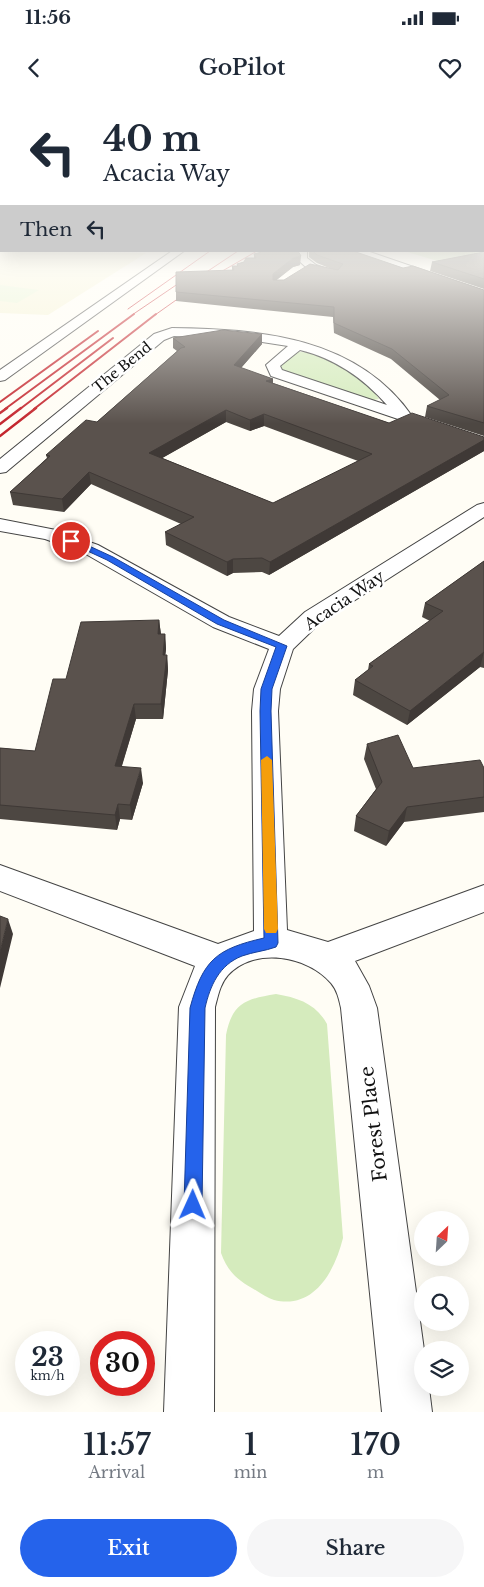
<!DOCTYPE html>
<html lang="en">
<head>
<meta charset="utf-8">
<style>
  :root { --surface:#fff; --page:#f6f6f7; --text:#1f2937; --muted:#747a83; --accent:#2563eb }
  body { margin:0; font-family:"Libre Baskerville",serif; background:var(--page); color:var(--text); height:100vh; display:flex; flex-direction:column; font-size:19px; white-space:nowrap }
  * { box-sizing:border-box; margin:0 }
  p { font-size:16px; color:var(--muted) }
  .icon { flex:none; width:28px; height:28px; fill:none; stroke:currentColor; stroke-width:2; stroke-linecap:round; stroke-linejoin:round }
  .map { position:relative; height:1312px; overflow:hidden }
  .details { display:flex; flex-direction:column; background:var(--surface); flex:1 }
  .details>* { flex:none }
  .banner { position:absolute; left:0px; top:0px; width:485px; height:152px; box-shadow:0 5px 20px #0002; background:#fff; color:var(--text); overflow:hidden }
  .needle { width:32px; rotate:25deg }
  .buttons { position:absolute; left:414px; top:1111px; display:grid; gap:10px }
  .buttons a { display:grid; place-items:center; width:55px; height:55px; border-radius:50%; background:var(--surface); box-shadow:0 5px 20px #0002; font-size:25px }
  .speed { position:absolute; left:15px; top:1231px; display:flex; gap:10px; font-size:25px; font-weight:700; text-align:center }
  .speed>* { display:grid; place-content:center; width:65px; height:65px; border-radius:50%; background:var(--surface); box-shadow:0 5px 20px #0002; line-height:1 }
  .speed small { font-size:12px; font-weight:400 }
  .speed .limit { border:8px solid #d22; background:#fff; color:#111 }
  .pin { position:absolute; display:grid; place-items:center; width:42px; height:42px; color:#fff; margin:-21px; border:2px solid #fff; border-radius:50%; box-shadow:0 1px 5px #0007 }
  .me { position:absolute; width:55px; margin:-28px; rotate:1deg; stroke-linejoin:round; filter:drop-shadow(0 0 4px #0008) }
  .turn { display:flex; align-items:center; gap:18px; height:105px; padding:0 20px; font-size:22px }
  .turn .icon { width:65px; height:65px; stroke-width:2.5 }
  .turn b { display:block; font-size:35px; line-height:42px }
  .then { display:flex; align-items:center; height:48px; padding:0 20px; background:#0003; gap:10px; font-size:19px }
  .eta { display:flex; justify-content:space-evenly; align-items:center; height:85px; text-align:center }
  .eta b { font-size:30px; font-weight:600; line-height:35px }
  .button { display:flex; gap:10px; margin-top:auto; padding:10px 20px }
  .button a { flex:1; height:58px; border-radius:30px; background:var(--accent); color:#fff; font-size:20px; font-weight:600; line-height:58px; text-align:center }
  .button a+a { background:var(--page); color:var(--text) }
  .status { display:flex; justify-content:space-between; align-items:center; height:35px; padding:0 25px; background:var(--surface); direction:ltr }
  .status svg { height:14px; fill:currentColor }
  header { display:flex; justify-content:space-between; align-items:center; height:65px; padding:0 20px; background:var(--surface); font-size:22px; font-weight:600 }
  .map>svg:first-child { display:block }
  .farmland { fill:#f6f3d4 }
  .green { fill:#d5ebbd }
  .pitch { fill:#e6f2cf }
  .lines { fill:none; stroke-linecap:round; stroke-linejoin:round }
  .minor-casing { stroke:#444; stroke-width:2 }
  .minor { fill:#fff; fill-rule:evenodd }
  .rail-far2 { stroke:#c4262e; stroke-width:1 }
  .rail-far1 { stroke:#c4262e; stroke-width:2 }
  .rail { stroke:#c4262e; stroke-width:2.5 }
  .wall { fill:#4d4742; fill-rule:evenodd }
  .shaded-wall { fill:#3f3936 }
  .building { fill:#5a524d; stroke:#3f3936; fill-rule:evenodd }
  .route { fill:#2563eb; stroke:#184099 }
  .slow { fill:#f59e0b }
  .labels { text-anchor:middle; stroke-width:5; stroke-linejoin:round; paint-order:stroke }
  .far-street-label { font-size:14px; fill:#111; stroke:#fff }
  .street-label { font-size:16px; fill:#111; stroke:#fff }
  .near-street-label { font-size:19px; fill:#111; stroke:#fff }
</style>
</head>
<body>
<div class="status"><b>11:56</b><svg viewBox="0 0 49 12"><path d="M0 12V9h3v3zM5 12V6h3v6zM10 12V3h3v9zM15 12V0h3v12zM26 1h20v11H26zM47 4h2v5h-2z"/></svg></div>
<header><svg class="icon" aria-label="back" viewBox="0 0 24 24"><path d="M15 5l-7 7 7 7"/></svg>GoPilot<svg class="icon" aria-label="heart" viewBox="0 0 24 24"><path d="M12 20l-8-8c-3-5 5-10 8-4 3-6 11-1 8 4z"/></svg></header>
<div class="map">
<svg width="484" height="1312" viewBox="0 0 484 1312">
  <rect width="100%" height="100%" fill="#fffdf5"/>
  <path class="farmland" d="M 0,142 L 1,151 L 146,153 L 48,215 L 0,213 Z"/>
  <path class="green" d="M 484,140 L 484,155 L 444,163 L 404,151 L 484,151 Z
    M 297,252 C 322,250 366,277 379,299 L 368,301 L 286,275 L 279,267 Z
    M 276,894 C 299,898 316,904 327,924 L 343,1138 C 335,1170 315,1210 274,1200 C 268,1198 262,1194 257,1191 C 239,1181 228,1173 221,1153 L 226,935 C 232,903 246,899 276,894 Z"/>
  <path class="pitch" d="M 0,185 L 39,190 L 17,203 L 0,201 Z"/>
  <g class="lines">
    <defs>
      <path id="minor" d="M 172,151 L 184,151 L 5,280 L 0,281 L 0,270 Z
        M 297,151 L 307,151 L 307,158 L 316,165 L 341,174 L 336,177 L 308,169 L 297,159 Z
        M 352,151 L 367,151 L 484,191 L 484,198 Z
        M 172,228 C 260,229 357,237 412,316 L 410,319 L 398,319 L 271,276 L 266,265 L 288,246 L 242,239 L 174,236 L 164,240 L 6,372 L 0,373 L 0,359 L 154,234 ZM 300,250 C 336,259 363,278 387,305 L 282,270 L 280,266 Z
        M 484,403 L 484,417 L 321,522 L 293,549 L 280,589 L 278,611 L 287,830 L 328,842 L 484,785 L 484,812 L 355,861 L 369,886 L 377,908 L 424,1250 L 422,1288 L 429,1288 L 432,1312 L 382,1312 L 341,908 C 339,899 337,890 331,883 C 308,856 255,846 228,875 C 220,884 218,896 215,907 L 214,1312 L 164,1312 L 179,907 L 195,866 L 0,791 L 0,765 L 218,844 L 254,831 L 252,611 L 254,589 L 269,549 L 213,527 L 84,453 L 45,439 L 0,431 L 0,419 L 56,430 L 98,445 L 229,517 L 279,536 L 305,512 L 477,405 Z"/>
    </defs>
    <use href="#minor" class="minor-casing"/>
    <use href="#minor" class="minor"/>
    <path class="rail-far2" d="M 212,177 L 257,151
      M 196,179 L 238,151
      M 128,209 L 210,151
      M 132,215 L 188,177
      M 155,215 L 186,193"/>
    <path class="rail-far1" d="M 0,302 L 98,231
      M 5,309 L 134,214
      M 20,309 L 113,238
      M 34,309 L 156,214"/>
    <path class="rail" d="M 0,313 L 7,308
      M 0,324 L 21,308
      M 0,336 L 36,308"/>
  </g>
  <path class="wall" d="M 309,151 L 353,151 L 403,168 L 484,190 L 484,336 L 425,317 L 427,306 L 440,300 L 391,259 L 334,233 L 333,217 L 176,201 L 176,192 L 232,170 L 232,166 L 237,166 L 237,164 L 244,162 L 254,158 L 254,154 L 300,165 L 293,167 L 276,180 L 284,180 L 329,168 L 317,163 L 309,157 Z
    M 484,152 L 484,189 L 430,171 L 432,162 Z
    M 262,234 L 262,244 L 241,268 L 273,279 L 273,283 L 389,323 L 484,337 L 484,351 L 269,475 L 262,472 L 233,473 L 227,476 L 166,445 L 165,432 L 181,424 L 91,384 L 64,412 L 13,405 L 10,392 L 47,358 L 46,355 L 97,322 L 177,251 L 173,248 L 173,238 ZM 226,322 L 250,331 L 264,326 L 358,361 L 273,403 L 162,358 Z
    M 484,461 L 484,568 L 480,567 L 407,625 L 353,595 L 355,580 L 368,570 L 369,564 L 430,521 L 422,517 L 425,503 Z
    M 159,520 L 161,534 L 165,534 L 166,549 L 165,555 L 167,555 L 168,570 L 163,619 L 136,619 L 122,666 L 143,683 L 132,720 L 120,719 L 117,730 L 0,719 L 0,648 L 35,651 L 66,579 Z
    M 367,644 L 413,668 L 484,668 L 484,712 L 404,722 L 386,746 L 354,731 L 356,716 L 376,689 L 364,659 Z"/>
  <path class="shaded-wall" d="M 301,156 L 300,165 L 293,167 L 273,183 L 273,174 L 293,158 Z
    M 262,234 L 262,244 L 234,276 L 234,265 Z
    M 273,279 L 272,290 L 266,281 Z
    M 226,310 L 226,322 L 150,365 L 149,353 Z
    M 264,314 L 264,326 L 250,331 L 250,320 Z
    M 484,340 L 484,351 L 269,475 L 270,462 Z
    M 89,372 L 91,384 L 64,412 L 62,399 Z
    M 233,459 L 233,473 L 227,476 L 227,462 Z
    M 159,520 L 161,535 L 158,534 Z
    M 165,534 L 166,549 L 164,570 L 163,555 Z
    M 484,552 L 480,567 L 407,625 L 410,611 Z
    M 167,555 L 168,570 L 163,619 L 161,604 Z
    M 134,604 L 136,619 L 117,681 L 115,666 Z
    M 141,668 L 143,683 L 132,720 L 130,705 Z
    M 118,704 L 120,719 L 117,730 L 115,715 Z
    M 407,707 L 404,722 L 386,746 L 389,731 Z
    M 8,819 L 13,834 L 0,888 L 0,852 Z"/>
  <path class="building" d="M 262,151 L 298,151 L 301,156 L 293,158 L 273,174 L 273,180 L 284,180 L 310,164 L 338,170 L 343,164 L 317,155 L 313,151 L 353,151 L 403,168 L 413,166 L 484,190 L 484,323 L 427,306 L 449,295 L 392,249 L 334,223 L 334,207 L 176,192 L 176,172 L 234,170 L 232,166 L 238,166 L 237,164 L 244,162 L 246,158 L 256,158 L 254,154 L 262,152 Z
    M 484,152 L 484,179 L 432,162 Z
    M 223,230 L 262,234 L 234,265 L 273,279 L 266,281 L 389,323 L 412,313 L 484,337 L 484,340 L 270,462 L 262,458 L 233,459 L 227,462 L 165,432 L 194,417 L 89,372 L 62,399 L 10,392 L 50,356 L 46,355 L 86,320 L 97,322 L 181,248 L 185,247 L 173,238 ZM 226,310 L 250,320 L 264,314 L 372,354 L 273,403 L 149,353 Z
    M 484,461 L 484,552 L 410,611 L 355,580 L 373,566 L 369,564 L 443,511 L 425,503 Z
    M 159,520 L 158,534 L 165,534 L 163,555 L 167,555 L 161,604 L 134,604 L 115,666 L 141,668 L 130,705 L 118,704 L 115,715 L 0,705 L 0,648 L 35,651 L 53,579 L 66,579 L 81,522 Z
    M 398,635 L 413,668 L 480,660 L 484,668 L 484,697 L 407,707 L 389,731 L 356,716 L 382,682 L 367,644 Z
    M 0,816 L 8,819 L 0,852 Z"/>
  <linearGradient id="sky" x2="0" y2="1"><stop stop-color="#95c6ee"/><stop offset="0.43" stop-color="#fffefa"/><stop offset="1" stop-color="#fffefa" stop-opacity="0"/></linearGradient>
  <rect width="484" height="324" fill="url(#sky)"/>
  <path class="route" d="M 68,439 L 74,439 L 113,457 L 224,520 L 287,546 L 272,589 L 271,611 L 278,843 L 276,847 C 265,851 253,852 242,856 C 219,865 210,886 205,908 L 202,1105 L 199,1111 L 193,1114 L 186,1111 L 184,1105 L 190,908 C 203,860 216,849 264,838 L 260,611 L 261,589 L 276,547 L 217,524 L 107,460 L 68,442 Z"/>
  <path class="slow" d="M 267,656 L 272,660 L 278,829 L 276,833 L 266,833 L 264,829 L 261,660 Z"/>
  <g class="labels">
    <g class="far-street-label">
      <text transform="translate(122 267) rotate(-39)" y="5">The Bend</text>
    </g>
    <g class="street-label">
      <text transform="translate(344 500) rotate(-34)" y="6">Acacia Way</text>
    </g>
    <g class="near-street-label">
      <text transform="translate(373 1024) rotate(-97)" y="7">Forest Place</text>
    </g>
  </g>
</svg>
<div class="buttons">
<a><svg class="needle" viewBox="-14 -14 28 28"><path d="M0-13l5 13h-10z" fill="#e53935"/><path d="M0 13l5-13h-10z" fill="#747a83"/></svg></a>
<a><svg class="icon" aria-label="search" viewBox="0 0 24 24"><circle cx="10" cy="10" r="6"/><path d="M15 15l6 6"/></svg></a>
<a><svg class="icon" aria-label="layers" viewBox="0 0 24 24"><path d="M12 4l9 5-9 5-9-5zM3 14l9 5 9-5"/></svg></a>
</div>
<div class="speed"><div>23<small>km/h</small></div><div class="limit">30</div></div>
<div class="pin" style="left:71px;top:441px;background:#d93025"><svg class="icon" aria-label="arrive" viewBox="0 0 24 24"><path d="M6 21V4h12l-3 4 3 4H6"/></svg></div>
<svg class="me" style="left:193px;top:1105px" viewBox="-20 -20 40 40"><path d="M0-17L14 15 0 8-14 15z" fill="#2563eb" stroke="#fff" stroke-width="4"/></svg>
<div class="banner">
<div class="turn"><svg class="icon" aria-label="left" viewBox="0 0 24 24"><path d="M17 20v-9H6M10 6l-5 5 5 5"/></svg><div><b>40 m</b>Acacia Way</div></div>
<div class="then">Then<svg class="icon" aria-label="left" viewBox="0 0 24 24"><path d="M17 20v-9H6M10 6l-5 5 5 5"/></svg></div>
</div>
</div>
<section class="details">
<div class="eta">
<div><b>11:57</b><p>Arrival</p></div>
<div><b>1</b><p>min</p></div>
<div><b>170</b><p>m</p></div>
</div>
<div class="button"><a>Exit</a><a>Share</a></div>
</section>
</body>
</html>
